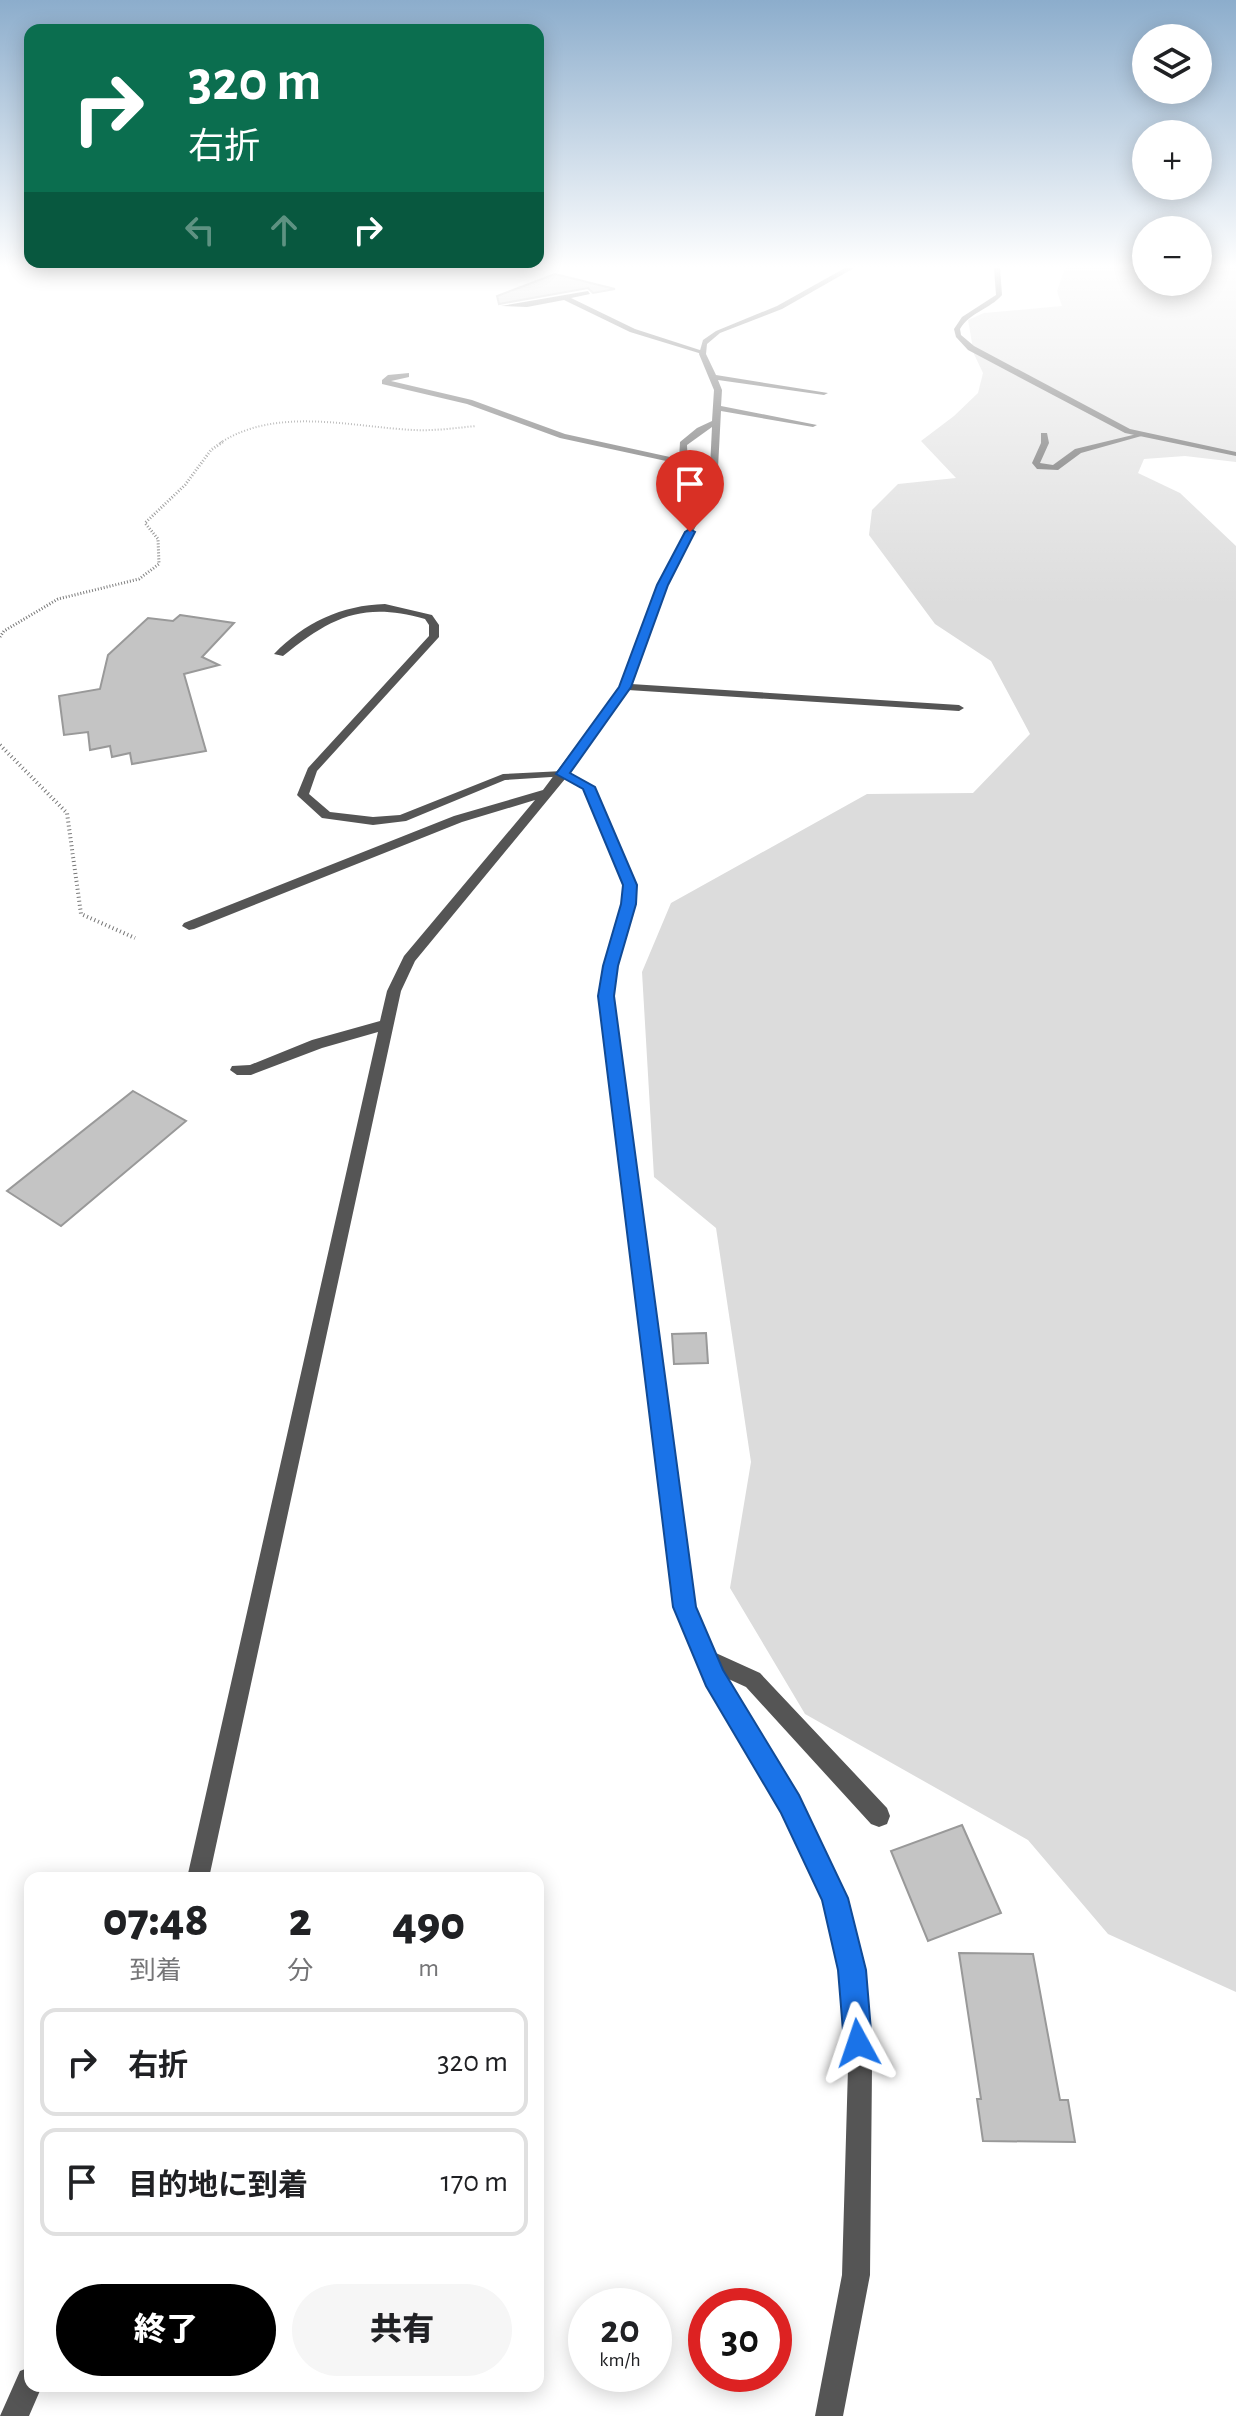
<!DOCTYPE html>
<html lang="ja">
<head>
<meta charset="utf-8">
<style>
  :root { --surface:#fff; --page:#f6f6f6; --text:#202124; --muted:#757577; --line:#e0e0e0; --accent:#000 }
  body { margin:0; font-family:"Alegreya Sans","Noto Sans JP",sans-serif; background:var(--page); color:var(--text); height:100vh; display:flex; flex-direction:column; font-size:30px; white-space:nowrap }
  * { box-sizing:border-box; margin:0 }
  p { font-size:26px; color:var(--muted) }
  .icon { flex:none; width:44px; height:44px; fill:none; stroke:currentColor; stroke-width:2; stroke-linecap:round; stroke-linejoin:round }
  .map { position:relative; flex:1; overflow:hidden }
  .details { position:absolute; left:24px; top:1872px; width:520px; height:520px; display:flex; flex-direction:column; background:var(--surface); border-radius:16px; box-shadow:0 4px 20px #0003 }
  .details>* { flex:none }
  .hud { position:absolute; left:24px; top:24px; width:520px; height:244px; border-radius:16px; box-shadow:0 4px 20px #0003; background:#0b6e4f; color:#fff; overflow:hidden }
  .controls { position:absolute; left:1132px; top:24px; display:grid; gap:16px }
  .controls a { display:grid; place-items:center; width:80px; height:80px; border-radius:50%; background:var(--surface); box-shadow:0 4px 20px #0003; font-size:40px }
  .speed { position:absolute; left:568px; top:2288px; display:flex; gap:16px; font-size:40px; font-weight:700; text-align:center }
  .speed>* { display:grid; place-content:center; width:104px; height:104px; border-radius:50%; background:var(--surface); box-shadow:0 4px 20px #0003; line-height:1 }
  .speed small { font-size:20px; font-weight:400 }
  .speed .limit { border:12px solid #d22; background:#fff; color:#111 }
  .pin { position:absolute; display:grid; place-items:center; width:68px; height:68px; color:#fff; margin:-82px -34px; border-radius:50% 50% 50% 0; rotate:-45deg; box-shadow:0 0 8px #0007 }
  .pin .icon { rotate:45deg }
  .me { position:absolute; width:88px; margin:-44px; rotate:355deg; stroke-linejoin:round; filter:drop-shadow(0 0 6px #0008) }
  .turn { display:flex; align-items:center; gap:28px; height:168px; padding:0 32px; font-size:36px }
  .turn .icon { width:104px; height:104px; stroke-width:2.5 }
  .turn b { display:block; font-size:56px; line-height:68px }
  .lanes { display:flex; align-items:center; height:76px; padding:0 32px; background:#0003; justify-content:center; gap:40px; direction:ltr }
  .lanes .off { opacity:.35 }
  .eta { display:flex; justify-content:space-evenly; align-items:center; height:136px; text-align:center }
  .eta b { font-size:48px; font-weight:800; line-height:56px }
  .action { display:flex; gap:16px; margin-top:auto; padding:16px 32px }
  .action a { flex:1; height:92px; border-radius:48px; background:var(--accent); color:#fff; font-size:32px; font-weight:800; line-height:92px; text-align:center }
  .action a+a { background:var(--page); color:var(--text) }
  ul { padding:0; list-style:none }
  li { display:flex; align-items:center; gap:24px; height:108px; margin:0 16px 12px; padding:0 16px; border:4px solid var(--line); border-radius:16px }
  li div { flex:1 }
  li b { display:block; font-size:30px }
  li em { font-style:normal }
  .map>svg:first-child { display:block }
  .green { fill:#dcdcdc }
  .building { fill:#c4c4c4; stroke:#999; stroke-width:2 }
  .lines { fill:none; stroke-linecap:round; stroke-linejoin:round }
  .path-far2 { stroke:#777; stroke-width:2; stroke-dasharray:1 2; stroke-linecap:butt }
  .path-far1 { stroke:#777; stroke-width:3; stroke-dasharray:1 2; stroke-linecap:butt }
  .path { stroke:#777; stroke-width:4; stroke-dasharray:1 3; stroke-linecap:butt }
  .service { fill:#555; fill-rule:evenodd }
  .minor { fill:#555; fill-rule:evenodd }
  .route { fill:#1a73e8; stroke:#114b97; stroke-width:2 }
</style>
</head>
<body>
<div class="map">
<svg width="1236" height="2416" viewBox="0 0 1236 2416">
  <rect width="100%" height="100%" fill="#fff"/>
  <path class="green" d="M 1065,268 L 1146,268 L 1146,282 L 1198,282 L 1198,268 L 1236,268 L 1236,462 L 1185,456 L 1144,459 L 1138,473 L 1180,493 L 1236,546 L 1236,1992 L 1108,1934 L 1028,1840 L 805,1714 L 730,1588 L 751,1462 L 716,1228 L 654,1177 L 642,972 L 671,903 L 867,794 L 973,793 L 1030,734 L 991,661 L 935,624 L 869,535 L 872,510 L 898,484 L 956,478 L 921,441 L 954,416 L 978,393 L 983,373 L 974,354 L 968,320 L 984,313 L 1062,306 L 1057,291 Z"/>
  <path class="building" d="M 555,274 L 615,289 L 593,293 L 588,288 L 499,304 L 497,296 Z
    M 180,615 L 234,623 L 202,657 L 219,665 L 184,674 L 206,751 L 132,764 L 130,753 L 112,757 L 110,746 L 90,750 L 88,732 L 64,735 L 59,696 L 100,689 L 108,655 L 148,618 L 173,621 Z
    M 133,1091 L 186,1121 L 61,1226 L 7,1191 Z
    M 706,1333 L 708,1363 L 674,1364 L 672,1334 Z
    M 962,1825 L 1001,1913 L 928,1941 L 891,1851 Z
    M 959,1953 L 1033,1954 L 1060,2100 L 1068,2100 L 1075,2142 L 983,2141 L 977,2099 L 981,2099 Z"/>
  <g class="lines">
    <path class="path-far2" d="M 220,443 C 277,406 351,427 414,430 C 435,431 455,428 476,426"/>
    <path class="path-far1" d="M 0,637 L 4,631 L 58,599 L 139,579 L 159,564 L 158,539 L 145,523 L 185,485 L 211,450 L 224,441"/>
    <path class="path" d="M 0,745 L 67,813 L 81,914 L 135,938"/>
    <path class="service" d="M 588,291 L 590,294 L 571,298 L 635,329 L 706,352 L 702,354 L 630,332 L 564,300 L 527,307 L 501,306 Z
      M 1041,433 L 1047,433 L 1049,443 L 1040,463 L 1053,465 L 1075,449 L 1141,433 L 1145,435 L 1081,453 L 1058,470 L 1037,469 L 1032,463 L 1041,443 Z
      M 385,604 L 432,615 L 439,625 L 439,637 L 317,771 L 309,794 L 330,812 L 373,817 L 400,815 L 503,774 L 563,771 L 567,772 L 567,776 L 505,780 L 406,821 L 373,825 L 322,818 L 299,797 L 297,795 L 308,768 L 429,636 L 429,625 L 425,619 C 363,601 331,617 283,656 L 274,654 C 304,623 342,605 385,604 Z
      M 707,1649 L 760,1673 L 887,1808 L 890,1816 L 887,1824 L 879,1827 L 871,1824 L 746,1687 L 700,1666 L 697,1659 L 700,1652 Z"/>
    <path class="minor" d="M 845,268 L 854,268 L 782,309 L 720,333 L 707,344 L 706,354 L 716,375 L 828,393 L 824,395 L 718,380 L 722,390 L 721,406 L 817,425 L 813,427 L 721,411 L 718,468 L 712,493 L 667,585 L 631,684 L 959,705 L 964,708 L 959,711 L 628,690 L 570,773 L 594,787 L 636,885 L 635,904 L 617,966 L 613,996 L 694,1607 L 722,1671 L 798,1796 L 842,1890 L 864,1970 L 872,2068 L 870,2275 L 843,2416 L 815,2416 L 842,2275 L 848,2068 L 840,1970 L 823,1900 L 782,1812 L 708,1685 L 674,1607 L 599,996 L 603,966 L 623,904 L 624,885 L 583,789 L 565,779 L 415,961 L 401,991 L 209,1878 L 187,1878 L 378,1032 L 322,1048 L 251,1075 L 237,1075 L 230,1070 L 232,1066 L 250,1065 L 312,1040 L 380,1021 L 387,991 L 404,956 L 535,800 L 462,822 L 194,929 L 189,930 L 182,926 L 184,923 L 454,816 L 543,790 L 620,687 L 657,585 L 700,505 L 703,493 L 681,471 L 680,464 L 560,438 L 467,404 L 382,384 L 382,380 L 388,375 L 409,373 L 409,377 L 391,381 L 472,400 L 565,434 L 679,459 L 680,442 L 697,428 L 712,421 L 714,390 L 699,354 L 703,340 L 716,331 L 777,306 ZM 712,427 L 710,468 L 705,485 L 688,468 L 687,445 Z
      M 994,268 L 1000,268 L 1002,295 C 990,309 970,312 960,329 L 961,335 L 974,346 L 1130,429 L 1236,452 L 1236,456 L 1125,433 L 968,350 L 956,337 L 954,329 L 962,317 L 996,295 Z
      M 30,2367 L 30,2386 L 42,2386 L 29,2416 L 0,2416 L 20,2371 Z"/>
  </g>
  <linearGradient id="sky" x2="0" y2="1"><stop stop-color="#8cadcc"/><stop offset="0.44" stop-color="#fff"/><stop offset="1" stop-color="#fff" stop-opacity="0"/></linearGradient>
  <rect width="1236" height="606" fill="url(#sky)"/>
  <path class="route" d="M 690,529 L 695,532 L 668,585 L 631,687 L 570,773 L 595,787 L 637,885 L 636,904 L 618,966 L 614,996 L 696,1607 L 723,1670 L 799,1795 L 848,1898 L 866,1970 L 872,2043 L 868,2053 L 858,2057 L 848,2053 L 844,2043 L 838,1970 L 822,1900 L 781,1813 L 706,1686 L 673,1607 L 598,996 L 603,966 L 621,904 L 623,885 L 583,789 L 556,774 L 619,687 L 657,585 L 685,532 Z"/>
</svg>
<div class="controls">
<a><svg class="icon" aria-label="layers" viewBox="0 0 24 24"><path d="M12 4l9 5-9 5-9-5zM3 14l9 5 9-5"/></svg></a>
<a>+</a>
<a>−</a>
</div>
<div class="speed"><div>20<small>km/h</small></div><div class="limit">30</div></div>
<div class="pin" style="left:690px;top:532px;background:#d93025"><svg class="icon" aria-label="arrive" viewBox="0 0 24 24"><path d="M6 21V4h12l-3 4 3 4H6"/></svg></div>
<svg class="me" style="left:858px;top:2043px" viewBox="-20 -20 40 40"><path d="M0-17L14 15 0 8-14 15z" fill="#1a73e8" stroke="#fff" stroke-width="4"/></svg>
<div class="hud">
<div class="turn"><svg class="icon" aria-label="right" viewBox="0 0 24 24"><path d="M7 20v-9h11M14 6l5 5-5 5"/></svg><div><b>320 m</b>右折</div></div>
<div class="lanes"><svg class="icon off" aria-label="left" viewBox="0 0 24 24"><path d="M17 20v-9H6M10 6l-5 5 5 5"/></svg><svg class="icon off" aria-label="ahead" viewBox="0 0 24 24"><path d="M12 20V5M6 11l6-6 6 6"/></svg><svg class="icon" aria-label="right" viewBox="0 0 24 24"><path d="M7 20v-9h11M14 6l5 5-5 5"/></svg></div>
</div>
<section class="details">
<div class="eta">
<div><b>07:48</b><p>到着</p></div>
<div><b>2</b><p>分</p></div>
<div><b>490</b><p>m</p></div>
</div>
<ul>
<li><svg class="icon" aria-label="right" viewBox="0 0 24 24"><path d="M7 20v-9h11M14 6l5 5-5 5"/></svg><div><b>右折</b></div><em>320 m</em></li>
<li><svg class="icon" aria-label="arrive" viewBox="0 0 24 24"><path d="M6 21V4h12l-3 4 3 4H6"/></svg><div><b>目的地に到着</b></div><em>170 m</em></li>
</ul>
<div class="action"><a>終了</a><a>共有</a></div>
</section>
</div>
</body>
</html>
